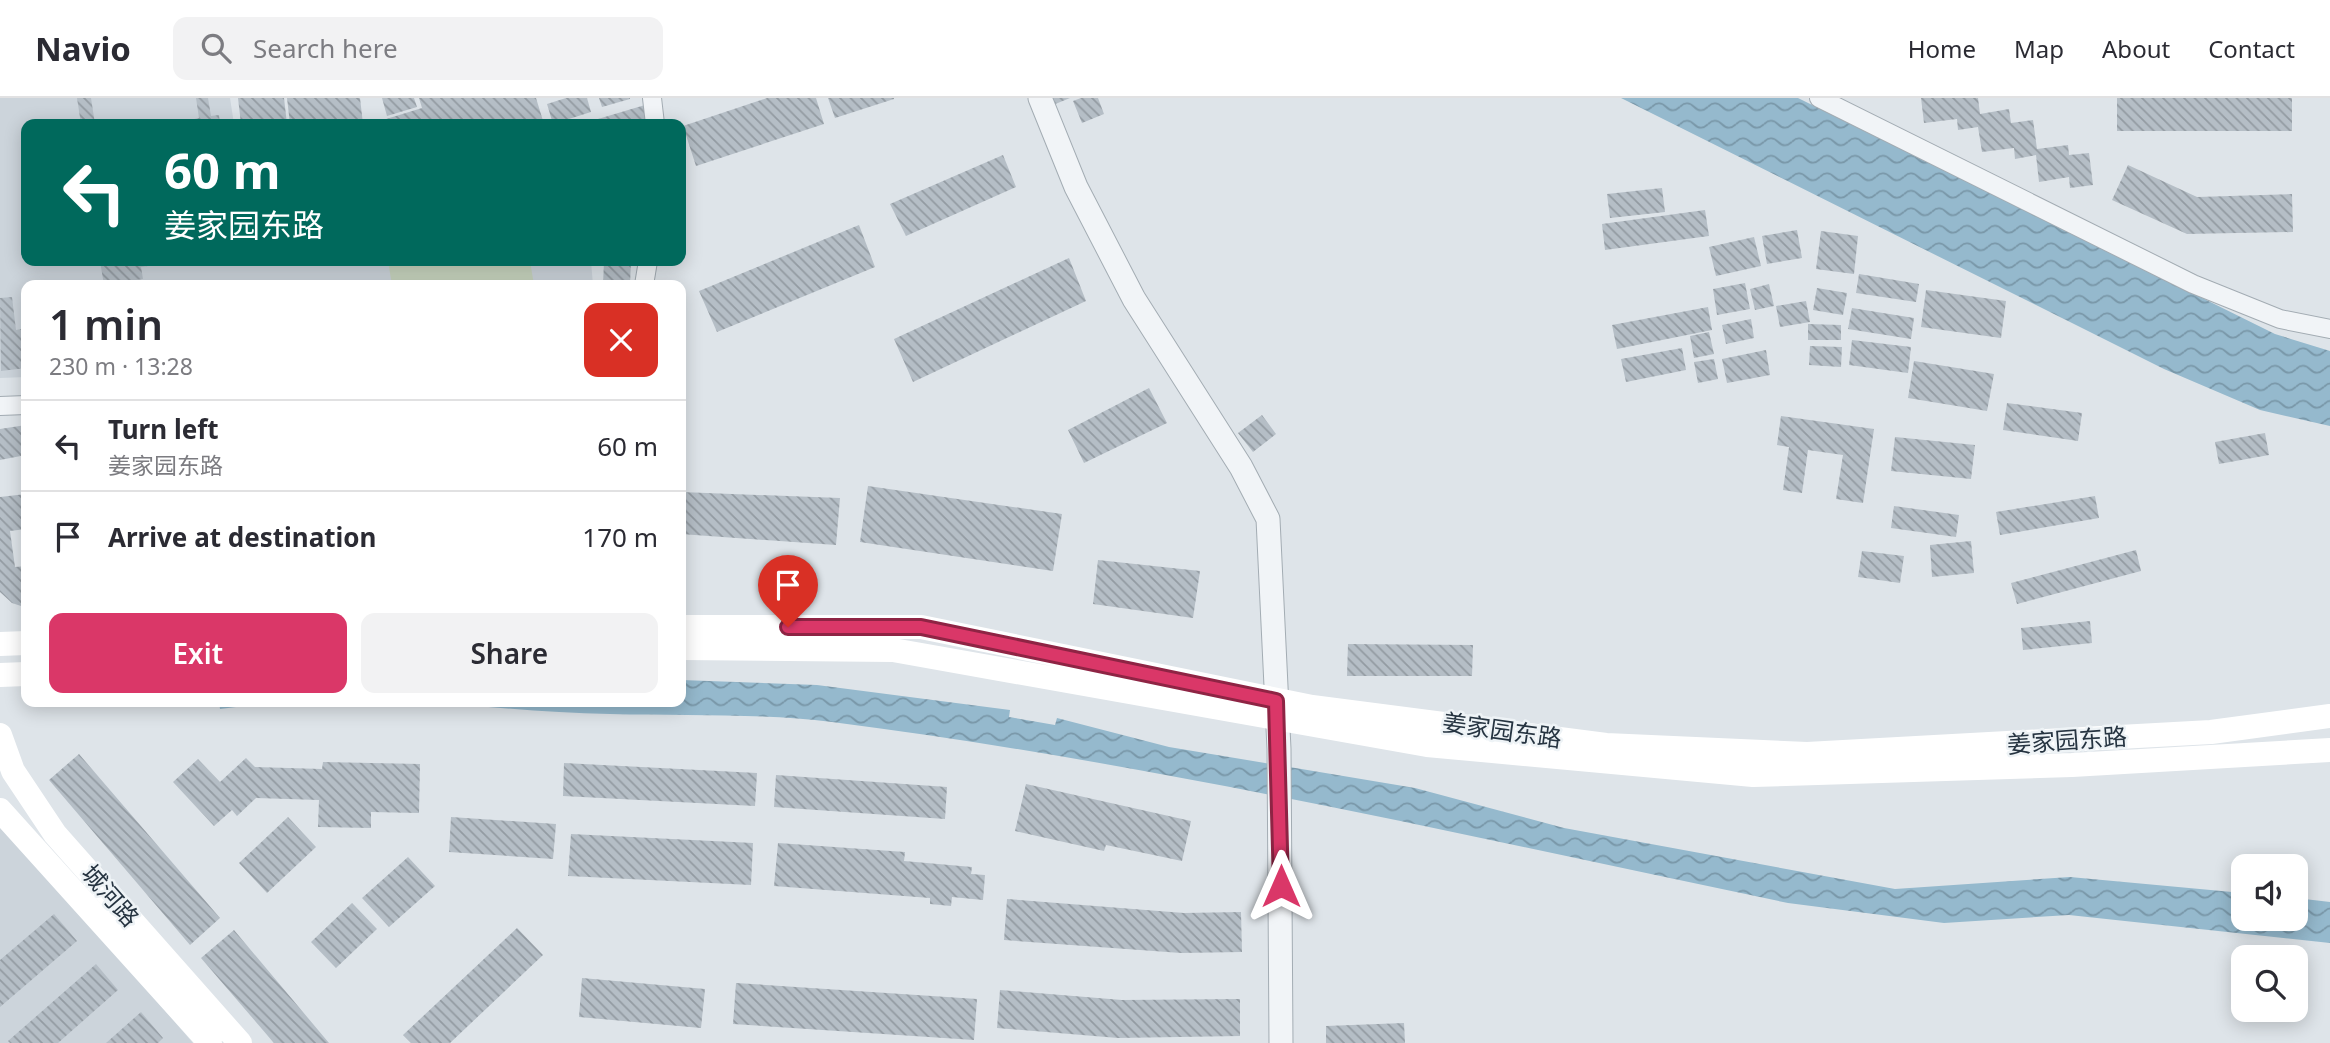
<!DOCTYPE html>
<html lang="en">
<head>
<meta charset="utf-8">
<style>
  :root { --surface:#fff; --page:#f2f2f3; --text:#2b2b33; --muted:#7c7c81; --line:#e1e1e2; --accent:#da3768 }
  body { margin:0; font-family:"Noto Sans","Noto Sans SC",sans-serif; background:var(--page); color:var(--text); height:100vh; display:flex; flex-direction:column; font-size:26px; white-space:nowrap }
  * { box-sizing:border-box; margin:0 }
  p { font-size:23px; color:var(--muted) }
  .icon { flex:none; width:38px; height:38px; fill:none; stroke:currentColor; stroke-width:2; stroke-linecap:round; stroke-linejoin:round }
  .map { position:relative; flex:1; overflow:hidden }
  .side { position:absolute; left:21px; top:182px; width:665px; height:427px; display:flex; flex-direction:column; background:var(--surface); border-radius:14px; box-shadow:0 4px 18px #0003 }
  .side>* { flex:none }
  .top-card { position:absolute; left:21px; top:21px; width:665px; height:147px; border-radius:14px; box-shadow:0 4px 18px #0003; background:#00695c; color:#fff; overflow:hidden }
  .controls { position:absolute; left:2231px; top:756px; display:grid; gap:14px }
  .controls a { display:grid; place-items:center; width:77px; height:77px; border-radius:14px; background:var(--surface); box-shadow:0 4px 18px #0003; font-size:35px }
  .pin { position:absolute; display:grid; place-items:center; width:60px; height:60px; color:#fff; margin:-72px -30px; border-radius:50% 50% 50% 0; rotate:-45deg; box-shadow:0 0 7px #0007 }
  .pin .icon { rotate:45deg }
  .me { position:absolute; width:77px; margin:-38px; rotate:0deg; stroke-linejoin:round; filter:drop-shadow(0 0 5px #0008) }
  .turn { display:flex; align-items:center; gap:24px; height:147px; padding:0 28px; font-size:32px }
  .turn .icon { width:91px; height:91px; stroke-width:2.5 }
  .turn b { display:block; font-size:49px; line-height:60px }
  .round { display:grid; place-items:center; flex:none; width:74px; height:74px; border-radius:14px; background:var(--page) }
  .headline { display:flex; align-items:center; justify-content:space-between; height:119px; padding:0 28px }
  h1 { font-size:42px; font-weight:600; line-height:52px }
  .action { display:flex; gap:14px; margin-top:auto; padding:14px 28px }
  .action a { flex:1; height:80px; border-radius:14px; background:var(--accent); color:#fff; font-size:28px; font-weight:600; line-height:80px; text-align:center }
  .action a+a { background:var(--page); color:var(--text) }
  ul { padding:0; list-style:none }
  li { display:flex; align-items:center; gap:21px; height:91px; padding:0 28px; border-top:2px solid var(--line) }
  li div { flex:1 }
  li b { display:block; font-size:26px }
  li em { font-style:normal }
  header { display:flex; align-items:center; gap:42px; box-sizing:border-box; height:98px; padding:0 35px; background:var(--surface); border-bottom:2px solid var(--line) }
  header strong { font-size:33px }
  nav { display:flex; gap:38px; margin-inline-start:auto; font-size:24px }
  .search { width:490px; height:63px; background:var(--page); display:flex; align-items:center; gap:18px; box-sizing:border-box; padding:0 24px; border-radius:14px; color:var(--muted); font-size:26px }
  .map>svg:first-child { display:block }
  .built { fill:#ccd4db }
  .green { fill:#c7d4be }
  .water { fill:url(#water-waves) }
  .building { fill:url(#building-back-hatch) }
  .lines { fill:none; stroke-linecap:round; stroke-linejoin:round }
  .minor-casing { stroke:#a3acb3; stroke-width:20 }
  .tertiary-casing { stroke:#a3acb3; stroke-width:25 }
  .minor { stroke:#f1f4f7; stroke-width:18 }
  .tertiary { stroke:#f1f4f7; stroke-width:23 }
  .secondary { stroke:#fff; stroke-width:24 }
  .route-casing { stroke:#8e2444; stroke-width:18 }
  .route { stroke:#da3768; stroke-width:12 }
  .labels { text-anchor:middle; stroke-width:5; stroke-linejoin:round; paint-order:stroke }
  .street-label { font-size:24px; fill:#263441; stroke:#eef3f6 }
</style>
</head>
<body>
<header>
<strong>Navio</strong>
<div class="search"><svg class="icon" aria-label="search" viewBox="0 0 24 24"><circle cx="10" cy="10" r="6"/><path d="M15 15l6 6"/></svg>Search here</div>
<nav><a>Home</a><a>Map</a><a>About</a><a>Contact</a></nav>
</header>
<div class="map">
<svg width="2330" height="945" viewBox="0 0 2330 945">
  <defs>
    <pattern id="water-waves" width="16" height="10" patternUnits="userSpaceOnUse" patternTransform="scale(1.75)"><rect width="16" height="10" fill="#95b9cd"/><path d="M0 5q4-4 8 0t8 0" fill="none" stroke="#7997a8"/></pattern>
    <pattern id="building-back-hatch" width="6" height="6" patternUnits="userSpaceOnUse" patternTransform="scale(1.75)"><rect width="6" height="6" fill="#b5bec6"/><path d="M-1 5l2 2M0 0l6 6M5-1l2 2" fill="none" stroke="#939ba2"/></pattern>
  </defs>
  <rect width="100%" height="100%" fill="#dee4e9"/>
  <path class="built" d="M 0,0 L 230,0 L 234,26 L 26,26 L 26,163 L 591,163 L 593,187 L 26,187 L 26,279 L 0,280 Z
    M 0,727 L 9,732 L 193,945 L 0,945 Z"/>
  <path class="green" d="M 388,163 L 530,163 L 534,187 L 392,187 Z"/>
  <path class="water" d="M 1621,0 L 1798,0 L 2275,236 L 2330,253 L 2330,328 L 2260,312 L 2164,271 Z
    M 681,582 L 817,587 L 1010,612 L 1009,619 L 1055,627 L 1057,620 L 1169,649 L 1415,690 L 1564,730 L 1895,791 L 2070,779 L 2243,795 L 2244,821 L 2296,821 L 2296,800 L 2330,804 L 2330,845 L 2069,817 L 1944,825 L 1788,805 C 1471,739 1154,665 832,624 C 759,615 684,618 610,616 C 548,615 485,608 423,604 L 681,604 Z
    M 219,604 L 277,604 L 220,611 Z"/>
  <path class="building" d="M 77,0 L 91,0 L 95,26 L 81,26 Z
    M 196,0 L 208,0 L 211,18 L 219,17 L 220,26 L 171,26 L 199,20 Z
    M 238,0 L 284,0 L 287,26 L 241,26 Z
    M 287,0 L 360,0 L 363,26 L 290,26 Z
    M 382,0 L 414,0 L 417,9 L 387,18 Z
    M 419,0 L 536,0 L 544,26 L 370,26 L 422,10 Z
    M 566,0 L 587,0 L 591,14 L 553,26 L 547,6 Z
    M 599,0 L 630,0 L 630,1 L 602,9 Z
    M 767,0 L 816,0 L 824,26 L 696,68 L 683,28 Z
    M 828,0 L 894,0 L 894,1 L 835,20 Z
    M 1050,0 L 1070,0 L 1053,7 Z
    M 1081,0 L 1098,0 L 1104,16 L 1082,25 L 1073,3 Z
    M 1921,0 L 1978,0 L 1980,16 L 2009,11 L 2011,25 L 2033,22 L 2037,51 L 2068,47 L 2069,57 L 2089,55 L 2093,87 L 2070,90 L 2069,79 L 2039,84 L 2036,57 L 2015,61 L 2014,50 L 1982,54 L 1978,29 L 1958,32 L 1957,21 L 1924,25 Z
    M 2117,0 L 2292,0 L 2292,33 L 2117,33 Z
    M 645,7 L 651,26 L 600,26 L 598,21 Z
    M 1003,57 L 1016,89 L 906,138 L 890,106 Z
    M 2128,67 L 2197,99 L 2292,96 L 2293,134 L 2187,136 L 2112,102 Z
    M 1662,90 L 1665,114 L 1610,120 L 1607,96 Z
    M 1705,112 L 1709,138 L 1605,152 L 1602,126 Z
    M 859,127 L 875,169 L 717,234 L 699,193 Z
    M 1797,132 L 1802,160 L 1767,166 L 1762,138 Z
    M 1821,133 L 1858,138 L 1854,176 L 1816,171 Z
    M 1754,139 L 1761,168 L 1716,178 L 1709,149 Z
    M 1069,160 L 1086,203 L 913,284 L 894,241 Z
    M 100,163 L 175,163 L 175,164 L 141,169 L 143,181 L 104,187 Z
    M 604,163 L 631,163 L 630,187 L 603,187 Z
    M 1859,176 L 1919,186 L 1916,204 L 1856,195 Z
    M 1745,185 L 1750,211 L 1717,217 L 1713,191 Z
    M 1769,186 L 1774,208 L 1755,212 L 1750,191 Z
    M 1817,190 L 1847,195 L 1843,217 L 1813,212 Z
    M 1926,192 L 2006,203 L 2001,240 L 1921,229 Z
    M 12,199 L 16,232 L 26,230 L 26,270 L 1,273 L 0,200 Z
    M 1806,203 L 1810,224 L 1780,229 L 1776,208 Z
    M 1708,209 L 1712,232 L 1617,251 L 1612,227 Z
    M 1852,210 L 1914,220 L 1911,241 L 1848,231 Z
    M 1751,221 L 1754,240 L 1726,246 L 1722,227 Z
    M 1808,226 L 1841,227 L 1841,242 L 1808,242 Z
    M 1709,234 L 1714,256 L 1694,260 L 1690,238 Z
    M 1852,242 L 1911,249 L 1908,275 L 1849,267 Z
    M 1810,248 L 1842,249 L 1841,269 L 1809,267 Z
    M 1682,250 L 1686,272 L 1626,284 L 1621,261 Z
    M 1766,252 L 1770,277 L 1727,285 L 1722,261 Z
    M 1714,261 L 1718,281 L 1698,285 L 1694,264 Z
    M 1914,263 L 1994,276 L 1987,313 L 1908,300 Z
    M 1149,290 L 1167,325 L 1084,365 L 1068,332 Z
    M 2007,305 L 2082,315 L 2078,343 L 2003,332 Z
    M 1262,317 L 1276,336 L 1253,354 L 1238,335 Z
    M 1781,318 L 1874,331 L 1863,405 L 1836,401 L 1843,357 L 1808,352 L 1802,395 L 1783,392 L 1789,349 L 1777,347 Z
    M 26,327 L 26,357 L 0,362 L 0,331 Z
    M 2265,335 L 2269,357 L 2219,366 L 2215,344 Z
    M 1895,339 L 1975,347 L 1971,381 L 1891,373 Z
    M 868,388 L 1062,416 L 1053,473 L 860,444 Z
    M 681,394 L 840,400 L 836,447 L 681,436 Z
    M 26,396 L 26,431 L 10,433 L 15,469 L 26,468 L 26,507 L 21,508 L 12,505 L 0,494 L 0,399 Z
    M 2095,398 L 2099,420 L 2000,437 L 1996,414 Z
    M 1894,408 L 1959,417 L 1956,439 L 1891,430 Z
    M 1971,443 L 1974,475 L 1932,479 L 1930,447 Z
    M 2136,452 L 2141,473 L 2017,506 L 2011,485 Z
    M 1862,453 L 1904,458 L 1900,485 L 1858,479 Z
    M 1098,462 L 1200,473 L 1193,520 L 1093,506 Z
    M 2090,523 L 2092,545 L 2023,552 L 2021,530 Z
    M 1348,546 L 1473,547 L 1472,578 L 1347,578 Z
    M 79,656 L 220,820 L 190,847 L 49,682 Z
    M 246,660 L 255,669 L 322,671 L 323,664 L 420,666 L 419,715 L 371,714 L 371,730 L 318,729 L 319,702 L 256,700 L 237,718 L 232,712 L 214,728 L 173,684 L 198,661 L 220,684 Z
    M 564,665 L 757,675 L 755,708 L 563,698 Z
    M 776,677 L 947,689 L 945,721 L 774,709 Z
    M 1026,686 L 1191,723 L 1182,763 L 1106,747 L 1104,753 L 1015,733 Z
    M 288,719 L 316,749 L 267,795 L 239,765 Z
    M 451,719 L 556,726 L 553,761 L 449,754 Z
    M 571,736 L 753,745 L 751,787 L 568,778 Z
    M 778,745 L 905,754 L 904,763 L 972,769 L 971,776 L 985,777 L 983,802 L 952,799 L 951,808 L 930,806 L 930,800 L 774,788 Z
    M 408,759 L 435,788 L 389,829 L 362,800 Z
    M 1007,801 L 1184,815 L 1241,814 L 1242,854 L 1181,855 L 1004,842 Z
    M 352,805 L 377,831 L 336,870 L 311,844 Z
    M 54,816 L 77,843 L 0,909 L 0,862 Z
    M 517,830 L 543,857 L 450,945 L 411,945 L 403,937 Z
    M 234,832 L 329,945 L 274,945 L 201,860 Z
    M 96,866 L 118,892 L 58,945 L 10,945 L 8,943 Z
    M 582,880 L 705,891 L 701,930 L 579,919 Z
    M 736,885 L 977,901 L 974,942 L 733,926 Z
    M 1000,892 L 1122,902 L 1240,901 L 1240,938 L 1118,940 L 997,930 Z
    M 141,914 L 163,940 L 158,945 L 106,945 Z
    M 1404,925 L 1405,945 L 1326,945 L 1326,928 Z"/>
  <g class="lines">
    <defs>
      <path id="minor" d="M 652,0 L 655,26
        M 1819,0 L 2193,186 L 2280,221 L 2330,231
        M 644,187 L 648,163
        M 0,308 L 26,307"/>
      <path id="tertiary" d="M 1040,0 L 1076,89 L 1134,201 L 1241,369 L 1268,421 L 1279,651 L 1281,945"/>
    </defs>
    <use href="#minor" class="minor-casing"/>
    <use href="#tertiary" class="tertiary-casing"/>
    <use href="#minor" class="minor"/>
    <use href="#tertiary" class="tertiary"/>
    <path class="secondary" d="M 681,529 L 921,529 L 1312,609 L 1606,647 L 1807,656 L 2211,634 L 2330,618
      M 0,546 L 26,545
      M 681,550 L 893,552 L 1427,647 L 1753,677 L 2072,667 L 2330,652
      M 0,577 L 26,576
      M 0,637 L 13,673 L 55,736 L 240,945
      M 0,712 L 210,945"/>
  </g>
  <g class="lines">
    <defs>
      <path id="route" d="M 788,529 L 921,529 L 1276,603 L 1281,788"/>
    </defs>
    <use href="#route" class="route-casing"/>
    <use href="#route" class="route"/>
  </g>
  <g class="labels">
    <g class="street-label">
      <text transform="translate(1502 633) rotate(8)" y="8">姜家园东路</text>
      <text transform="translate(2067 643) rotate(-4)" y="8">姜家园东路</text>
      <text transform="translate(110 798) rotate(49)" y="8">城河路</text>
    </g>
  </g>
</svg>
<div class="controls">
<a><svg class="icon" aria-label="sound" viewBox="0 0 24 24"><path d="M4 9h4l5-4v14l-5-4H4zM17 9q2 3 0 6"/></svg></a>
<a><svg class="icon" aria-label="search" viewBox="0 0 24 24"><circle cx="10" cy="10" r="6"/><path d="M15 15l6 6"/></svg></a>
</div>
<div class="pin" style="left:788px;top:529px;background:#d93025"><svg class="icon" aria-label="arrive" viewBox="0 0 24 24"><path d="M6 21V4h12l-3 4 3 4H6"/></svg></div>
<svg class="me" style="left:1281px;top:788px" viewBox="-20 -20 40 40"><path d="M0-17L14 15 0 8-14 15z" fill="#da3768" stroke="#fff" stroke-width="4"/></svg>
<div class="top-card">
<div class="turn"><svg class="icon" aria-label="left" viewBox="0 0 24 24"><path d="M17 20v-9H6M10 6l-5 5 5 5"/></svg><div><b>60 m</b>姜家园东路</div></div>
</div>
<section class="side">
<div class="headline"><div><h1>1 min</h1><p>230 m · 13:28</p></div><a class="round" style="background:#d93025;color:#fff"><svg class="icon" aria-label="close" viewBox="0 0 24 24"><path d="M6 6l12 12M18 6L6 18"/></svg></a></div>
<ul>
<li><svg class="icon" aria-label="left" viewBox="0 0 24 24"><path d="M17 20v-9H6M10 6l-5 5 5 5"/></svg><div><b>Turn left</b><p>姜家园东路</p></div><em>60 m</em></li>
<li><svg class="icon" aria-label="arrive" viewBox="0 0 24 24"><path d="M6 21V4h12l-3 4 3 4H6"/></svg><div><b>Arrive at destination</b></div><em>170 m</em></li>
</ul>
<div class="action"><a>Exit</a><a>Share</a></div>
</section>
</div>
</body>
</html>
